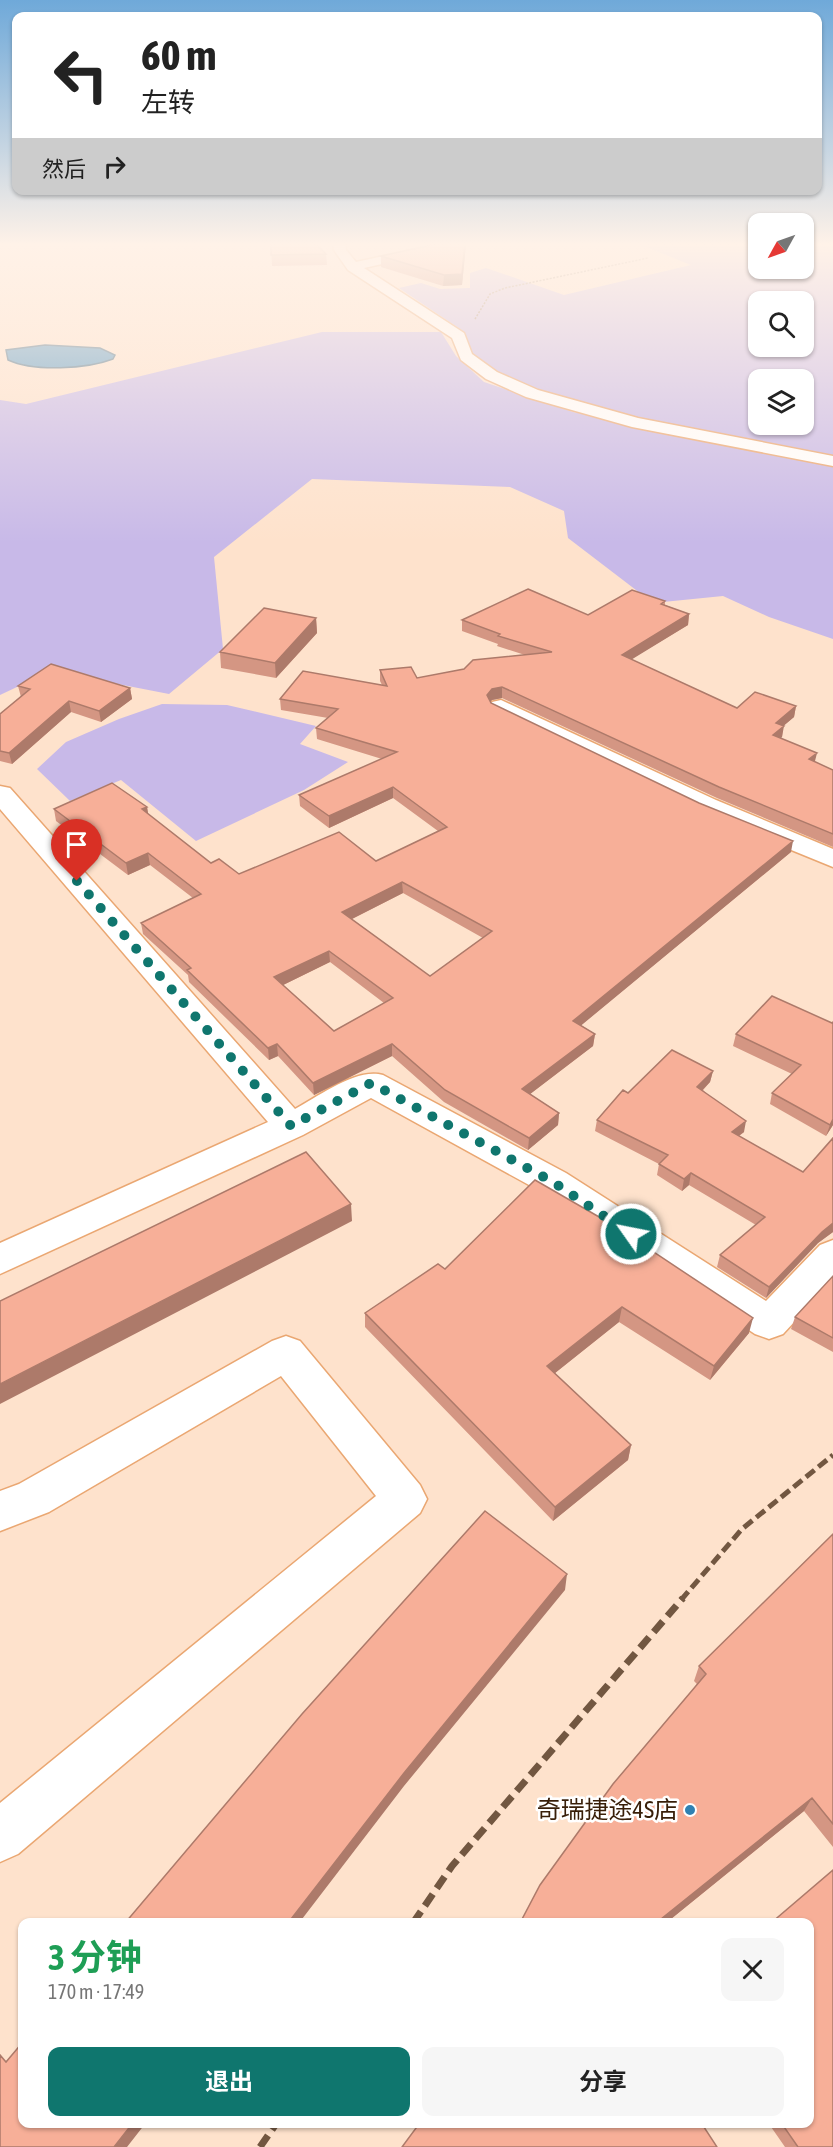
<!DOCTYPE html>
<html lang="zh">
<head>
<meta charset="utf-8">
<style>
  :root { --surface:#fff; --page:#f6f6f6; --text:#222; --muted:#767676; --accent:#0f766e }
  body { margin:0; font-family:"Asap Condensed","Noto Sans SC",sans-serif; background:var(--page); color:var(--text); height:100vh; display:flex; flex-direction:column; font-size:22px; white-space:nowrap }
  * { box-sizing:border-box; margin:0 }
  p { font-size:20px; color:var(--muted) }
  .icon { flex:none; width:33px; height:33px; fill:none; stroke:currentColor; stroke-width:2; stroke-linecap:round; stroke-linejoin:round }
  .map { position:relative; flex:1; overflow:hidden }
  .drawer { position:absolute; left:18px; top:1918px; width:796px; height:210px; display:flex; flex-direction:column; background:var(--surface); border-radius:12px; box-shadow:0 2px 4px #0004 }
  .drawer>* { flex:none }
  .top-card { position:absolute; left:12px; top:12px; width:810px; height:183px; border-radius:12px; box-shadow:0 2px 4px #0004; background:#fff; color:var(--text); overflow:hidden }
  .needle { width:39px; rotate:230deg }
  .fabs { position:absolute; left:748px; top:213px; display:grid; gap:12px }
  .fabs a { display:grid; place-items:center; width:66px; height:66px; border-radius:12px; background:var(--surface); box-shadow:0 2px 4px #0004; font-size:30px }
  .pin { position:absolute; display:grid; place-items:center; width:51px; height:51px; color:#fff; margin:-62px -26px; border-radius:50% 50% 50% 0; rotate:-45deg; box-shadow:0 0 6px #0007 }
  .pin .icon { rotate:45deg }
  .me { position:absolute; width:66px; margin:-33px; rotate:303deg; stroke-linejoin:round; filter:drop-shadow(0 0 4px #0008) }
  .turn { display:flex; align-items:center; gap:21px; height:126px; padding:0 30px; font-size:27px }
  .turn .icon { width:78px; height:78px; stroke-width:2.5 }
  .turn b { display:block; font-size:42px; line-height:51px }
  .then { display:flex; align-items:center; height:57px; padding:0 30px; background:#0003; gap:12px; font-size:22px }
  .round { display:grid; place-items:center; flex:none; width:63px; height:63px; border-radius:12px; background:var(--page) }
  .overview { display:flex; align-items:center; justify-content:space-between; height:102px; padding:0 30px }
  h1 { font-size:36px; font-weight:700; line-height:45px; color:#1e9e55 }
  .primary-button { display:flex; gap:12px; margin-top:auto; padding:12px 30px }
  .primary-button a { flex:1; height:69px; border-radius:12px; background:var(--accent); color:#fff; font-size:24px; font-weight:700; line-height:69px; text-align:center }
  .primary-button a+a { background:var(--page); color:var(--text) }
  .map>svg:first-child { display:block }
  .green { fill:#c8b9e8; fill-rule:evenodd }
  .water { fill:#5a99c3; stroke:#50748b; stroke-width:1.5 }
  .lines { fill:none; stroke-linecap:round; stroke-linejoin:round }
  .minor-casing { stroke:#eaa772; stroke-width:3 }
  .path { stroke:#a18670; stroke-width:1.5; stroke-dasharray:2 1.5; stroke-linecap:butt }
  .minor { fill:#fff; fill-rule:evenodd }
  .rail-far1 { stroke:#725741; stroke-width:5; stroke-dasharray:11 5; stroke-linecap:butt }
  .rail { stroke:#725741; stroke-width:7; stroke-dasharray:14 7; stroke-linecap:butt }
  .wall { fill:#d49683; fill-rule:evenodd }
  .shaded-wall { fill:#ad7a6a }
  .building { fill:#f7af98; stroke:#ad7a6a; stroke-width:1.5; fill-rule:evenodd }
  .route { stroke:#0f766e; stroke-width:10; stroke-dasharray:0 18 }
  .poi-dot { fill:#2f81b2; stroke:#fff; stroke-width:2 }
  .labels { text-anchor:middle; stroke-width:5; stroke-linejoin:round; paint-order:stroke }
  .near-poi-label { font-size:24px; fill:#381e08; stroke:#fff; text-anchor:end }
</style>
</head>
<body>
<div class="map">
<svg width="833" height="2147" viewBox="0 0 833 2147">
  <rect width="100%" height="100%" fill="#fee2cc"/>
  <path class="green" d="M 636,243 L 759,243 L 759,268 L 804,268 L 804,243 L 833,243 L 833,458 L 586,407 L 503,376 L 470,355 L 463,331 L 399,288 L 421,283 L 440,289 L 470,288 L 470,273 L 486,268 L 564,295 L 691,265 ZM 759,302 L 804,302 L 804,346 L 759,346 ZM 759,380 L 804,380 L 804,424 L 759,424 Z
    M 322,332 L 441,332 L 456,356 L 484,382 L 573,412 L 833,466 L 833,639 L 769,617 L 723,596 L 653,603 L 568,538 L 564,511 L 510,487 L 312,479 L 214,557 L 223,649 L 169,694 L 51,671 L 0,695 L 0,400 L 26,404 Z
    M 162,704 L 227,705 L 316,726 L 300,744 L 348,762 L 304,790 L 196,841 L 121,780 L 70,801 L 37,769 L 66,742 L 119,719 Z"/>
  <path class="water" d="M 45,345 L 100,348 L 115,355 L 113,359 C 87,369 34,372 8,360 L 6,350 Z"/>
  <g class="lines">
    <defs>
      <path id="minor" d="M 333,243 L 345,243 L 346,250 L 356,262 L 443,243 L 464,243 L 463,246 L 364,268 L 464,333 L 472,354 L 497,372 L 538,390 L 638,418 L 833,456 L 833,466 L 632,427 L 526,397 L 486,379 L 461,360 L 452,338 L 348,270 L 334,250 Z
        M 501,700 L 716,800 L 833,849 L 833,867 L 698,812 L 492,712 L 489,707 L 492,702 Z
        M 0,786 L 10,788 L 295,1109 C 319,1096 357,1067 383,1075 L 566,1173 L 766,1301 L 820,1245 L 833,1240 L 833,1280 L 783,1334 L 769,1339 L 755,1334 L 540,1191 L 371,1098 L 303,1135 L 0,1274 L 0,1243 L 268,1122 L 0,809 Z
        M 286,1336 L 300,1341 L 420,1485 L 427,1499 L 420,1513 L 18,1854 L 0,1862 L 0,1803 L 376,1496 L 281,1376 L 49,1512 L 0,1531 L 0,1491 L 19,1484 L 272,1341 Z"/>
    </defs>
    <use href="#minor" class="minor-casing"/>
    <path class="path" d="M 475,319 L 490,294 L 505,288 L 648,258"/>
    <use href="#minor" class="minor"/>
    <path class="rail-far1" d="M 681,1600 L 742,1529 L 833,1455"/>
    <path class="rail" d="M 413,1923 L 452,1866 L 683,1598
      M 260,2147 L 276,2124"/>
  </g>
  <path class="wall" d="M 271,243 L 326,254 L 327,265 L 272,266 Z
    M 441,243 L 466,243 L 462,285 L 443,286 L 381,267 L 381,256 Z
    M 665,601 L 665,605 L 689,614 L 688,625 L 631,659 L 737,708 L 796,706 L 794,717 L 783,726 L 782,737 L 780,738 L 815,762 L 833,770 L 833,847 L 717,798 L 502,698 L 492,700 L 491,701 L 491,703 L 791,852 L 581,1025 L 595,1034 L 593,1046 L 530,1094 L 559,1113 L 558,1125 L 528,1150 L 444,1102 L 392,1056 L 314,1095 L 278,1056 L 269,1060 L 189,982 L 188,975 L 143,934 L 141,923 L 193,898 L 150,865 L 128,875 L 56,821 L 54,809 L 147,807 L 148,814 L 211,863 L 239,874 L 376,861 L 438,831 L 393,798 L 329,828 L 300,806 L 299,795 L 382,759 L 317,739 L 316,728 L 328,718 L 281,710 L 280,699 L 382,685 L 380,681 L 380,670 L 417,678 L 464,669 L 525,655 L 497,646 L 498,644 L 462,631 L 462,620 L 588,615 ZM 403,893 L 483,938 L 430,976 L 352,919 ZM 330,962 L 384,1003 L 334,1031 L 283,985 Z
    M 316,618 L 317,633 L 276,678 L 221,668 L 220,652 Z
    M 18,686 L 130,688 L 132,699 L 101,722 L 71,712 L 12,764 L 0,761 L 0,714 L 21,697 Z
    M 772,996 L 833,1125 L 826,1136 L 770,1104 L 772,1093 L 792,1074 L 733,1046 L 736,1034 Z
    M 713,1071 L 710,1082 L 703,1090 L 744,1132 L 739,1136 L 803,1172 L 833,1138 L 833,1232 L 818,1243 L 766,1298 L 717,1267 L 720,1255 L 756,1225 L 689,1185 L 682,1191 L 657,1175 L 659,1164 L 595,1131 L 597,1120 Z
    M 445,1269 L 749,1333 L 710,1380 L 619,1322 L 555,1373 L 631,1445 L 628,1460 L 553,1521 L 365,1327 L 365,1313 Z
    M 833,1276 L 833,1352 L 791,1329 L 795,1317 Z
    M 833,1534 L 833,1847 L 804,1811 L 666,1923 L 520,1923 L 697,1684 L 694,1681 L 699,1666 Z
    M 769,2124 L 810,2124 L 833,2147 L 785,2147 Z"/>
  <path class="shaded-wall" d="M 465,243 L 466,245 L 462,285 L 443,286 L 444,275 Z
    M 689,614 L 688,625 L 621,666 L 622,655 Z
    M 316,618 L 317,633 L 276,678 L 275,663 Z
    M 502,687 L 502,698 L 492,700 L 487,706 L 487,695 L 492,689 Z
    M 130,688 L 132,699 L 101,722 L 99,711 Z
    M 69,701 L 71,712 L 12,764 L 9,753 Z
    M 796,706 L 794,717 L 774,734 L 776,723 Z
    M 784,726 L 782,737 L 771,746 L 773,735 Z
    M 817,753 L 814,765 L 809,759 Z
    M 393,787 L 393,798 L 329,828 L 329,816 Z
    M 147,807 L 149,819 L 142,809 Z
    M 793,841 L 791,852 L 572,1033 L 573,1021 Z
    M 148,853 L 150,865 L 128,875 L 126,863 Z
    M 402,882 L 403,893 L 342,924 L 342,912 Z
    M 329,951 L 330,962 L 275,989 L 274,977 Z
    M 595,1034 L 593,1046 L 521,1101 L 522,1089 Z
    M 277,1044 L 278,1056 L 269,1060 L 268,1048 Z
    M 392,1044 L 392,1056 L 314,1095 L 313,1083 Z
    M 713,1071 L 710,1082 L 695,1098 L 697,1087 Z
    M 559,1113 L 558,1125 L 528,1150 L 529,1138 Z
    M 833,1119 L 833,1125 L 826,1136 L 830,1125 Z
    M 746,1121 L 744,1132 L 729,1143 L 732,1132 Z
    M 691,1173 L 689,1185 L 682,1191 L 684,1179 Z
    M 351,1204 L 352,1221 L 0,1404 L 0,1384 Z
    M 833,1223 L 833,1232 L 818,1243 L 766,1298 L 769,1287 L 822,1232 Z
    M 622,1307 L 619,1322 L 545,1381 L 547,1366 Z
    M 753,1318 L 749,1333 L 710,1380 L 714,1366 Z
    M 631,1445 L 628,1460 L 553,1521 L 555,1507 Z
    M 567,1574 L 565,1590 L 404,1786 L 299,1923 L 288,1923 L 404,1773 Z
    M 812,1798 L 804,1811 L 666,1923 L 656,1923 Z
    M 132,2124 L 145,2124 L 127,2147 L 114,2147 Z"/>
  <path class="building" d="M 271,243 L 315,243 L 326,254 L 271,255 Z
    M 441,243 L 465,243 L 462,274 L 444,275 L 381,256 Z
    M 528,589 L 588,615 L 632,590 L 665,601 L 661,604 L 689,614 L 622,655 L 737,708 L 755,692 L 796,706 L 776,723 L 784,726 L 773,735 L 817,753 L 809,759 L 833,770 L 833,834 L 719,787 L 502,687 L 492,689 L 487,695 L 491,703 L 699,803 L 793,841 L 573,1021 L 595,1034 L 522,1089 L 559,1113 L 529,1138 L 445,1090 L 392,1044 L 313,1083 L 277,1044 L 268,1048 L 187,970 L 191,968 L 141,923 L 201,894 L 148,853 L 126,863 L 54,809 L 112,783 L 147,807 L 142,809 L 211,863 L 219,859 L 239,874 L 339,832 L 376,861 L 447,827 L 393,787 L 329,816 L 299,795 L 397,752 L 316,728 L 338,709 L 280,699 L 303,671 L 387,686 L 380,670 L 411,667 L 417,678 L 464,669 L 473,660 L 552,652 L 498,636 L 500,634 L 462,620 ZM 402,882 L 492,931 L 430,976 L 342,912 ZM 329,951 L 393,998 L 334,1031 L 274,977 Z
    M 264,608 L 316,618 L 275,663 L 220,652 Z
    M 51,664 L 130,688 L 99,711 L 69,701 L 9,753 L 0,751 L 0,714 L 30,689 L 18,686 Z
    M 772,996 L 832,1023 L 833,1022 L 833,1119 L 830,1125 L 772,1093 L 801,1065 L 736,1034 Z
    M 672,1050 L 713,1071 L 697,1087 L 746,1121 L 732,1132 L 803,1172 L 833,1138 L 833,1223 L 822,1232 L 769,1287 L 720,1255 L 765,1217 L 691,1173 L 684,1179 L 659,1164 L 668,1155 L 597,1120 L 623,1090 L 628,1093 Z
    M 306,1152 L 351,1204 L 0,1384 L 0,1301 Z
    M 535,1180 L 613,1225 L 753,1318 L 714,1366 L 622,1307 L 547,1366 L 631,1445 L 555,1507 L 365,1313 L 438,1264 L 445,1269 Z
    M 833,1276 L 833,1338 L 795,1317 Z
    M 485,1511 L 567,1574 L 404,1773 L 288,1923 L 125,1923 L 302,1714 Z
    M 833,1534 L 833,1824 L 812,1798 L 656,1923 L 520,1923 L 540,1885 L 613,1784 L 706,1674 L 699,1666 Z
    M 833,1870 L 833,2147 L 798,2147 L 782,2124 L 810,2124 L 810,1923 L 771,1923 Z
    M 22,2043 L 22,2124 L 132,2124 L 114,2147 L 0,2147 L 0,2055 L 6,2062 Z
    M 419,2124 L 702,2124 L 717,2147 L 402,2147 Z"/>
  <linearGradient id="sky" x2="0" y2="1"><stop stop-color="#6fa9d9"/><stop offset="0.45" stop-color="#fff2e8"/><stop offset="1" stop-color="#fff2e8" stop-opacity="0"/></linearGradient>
  <rect width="833" height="543" fill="url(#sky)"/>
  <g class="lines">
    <path class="route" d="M 77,881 L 291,1126 L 371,1083 L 553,1182 L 631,1234"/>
  </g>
  <circle class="poi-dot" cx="690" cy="1810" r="6"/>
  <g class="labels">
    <g class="near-poi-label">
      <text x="678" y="1818">奇瑞捷途4S店</text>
    </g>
  </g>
</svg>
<div class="fabs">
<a><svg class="needle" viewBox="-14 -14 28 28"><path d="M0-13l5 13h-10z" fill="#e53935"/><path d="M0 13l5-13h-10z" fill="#767676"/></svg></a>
<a><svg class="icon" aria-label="search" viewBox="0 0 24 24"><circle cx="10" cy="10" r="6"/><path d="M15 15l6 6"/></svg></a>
<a><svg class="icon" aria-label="layers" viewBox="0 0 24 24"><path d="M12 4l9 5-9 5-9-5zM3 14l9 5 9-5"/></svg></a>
</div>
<div class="pin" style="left:77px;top:881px;background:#d93025"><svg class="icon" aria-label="arrive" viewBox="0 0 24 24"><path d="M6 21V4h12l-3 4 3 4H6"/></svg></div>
<svg class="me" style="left:631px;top:1234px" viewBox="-20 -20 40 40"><circle r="17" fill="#0f766e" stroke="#fff" stroke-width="3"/><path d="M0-11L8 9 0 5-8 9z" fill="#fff"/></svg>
<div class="top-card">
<div class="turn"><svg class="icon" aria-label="left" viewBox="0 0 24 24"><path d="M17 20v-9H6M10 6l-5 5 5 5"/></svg><div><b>60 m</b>左转</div></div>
<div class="then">然后<svg class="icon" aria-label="right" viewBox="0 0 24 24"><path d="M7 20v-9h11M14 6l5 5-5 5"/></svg></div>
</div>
<section class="drawer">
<div class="overview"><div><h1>3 分钟</h1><p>170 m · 17:49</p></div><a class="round"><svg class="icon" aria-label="close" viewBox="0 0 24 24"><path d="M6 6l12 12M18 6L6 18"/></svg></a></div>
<div class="primary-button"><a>退出</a><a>分享</a></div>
</section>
</div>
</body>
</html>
